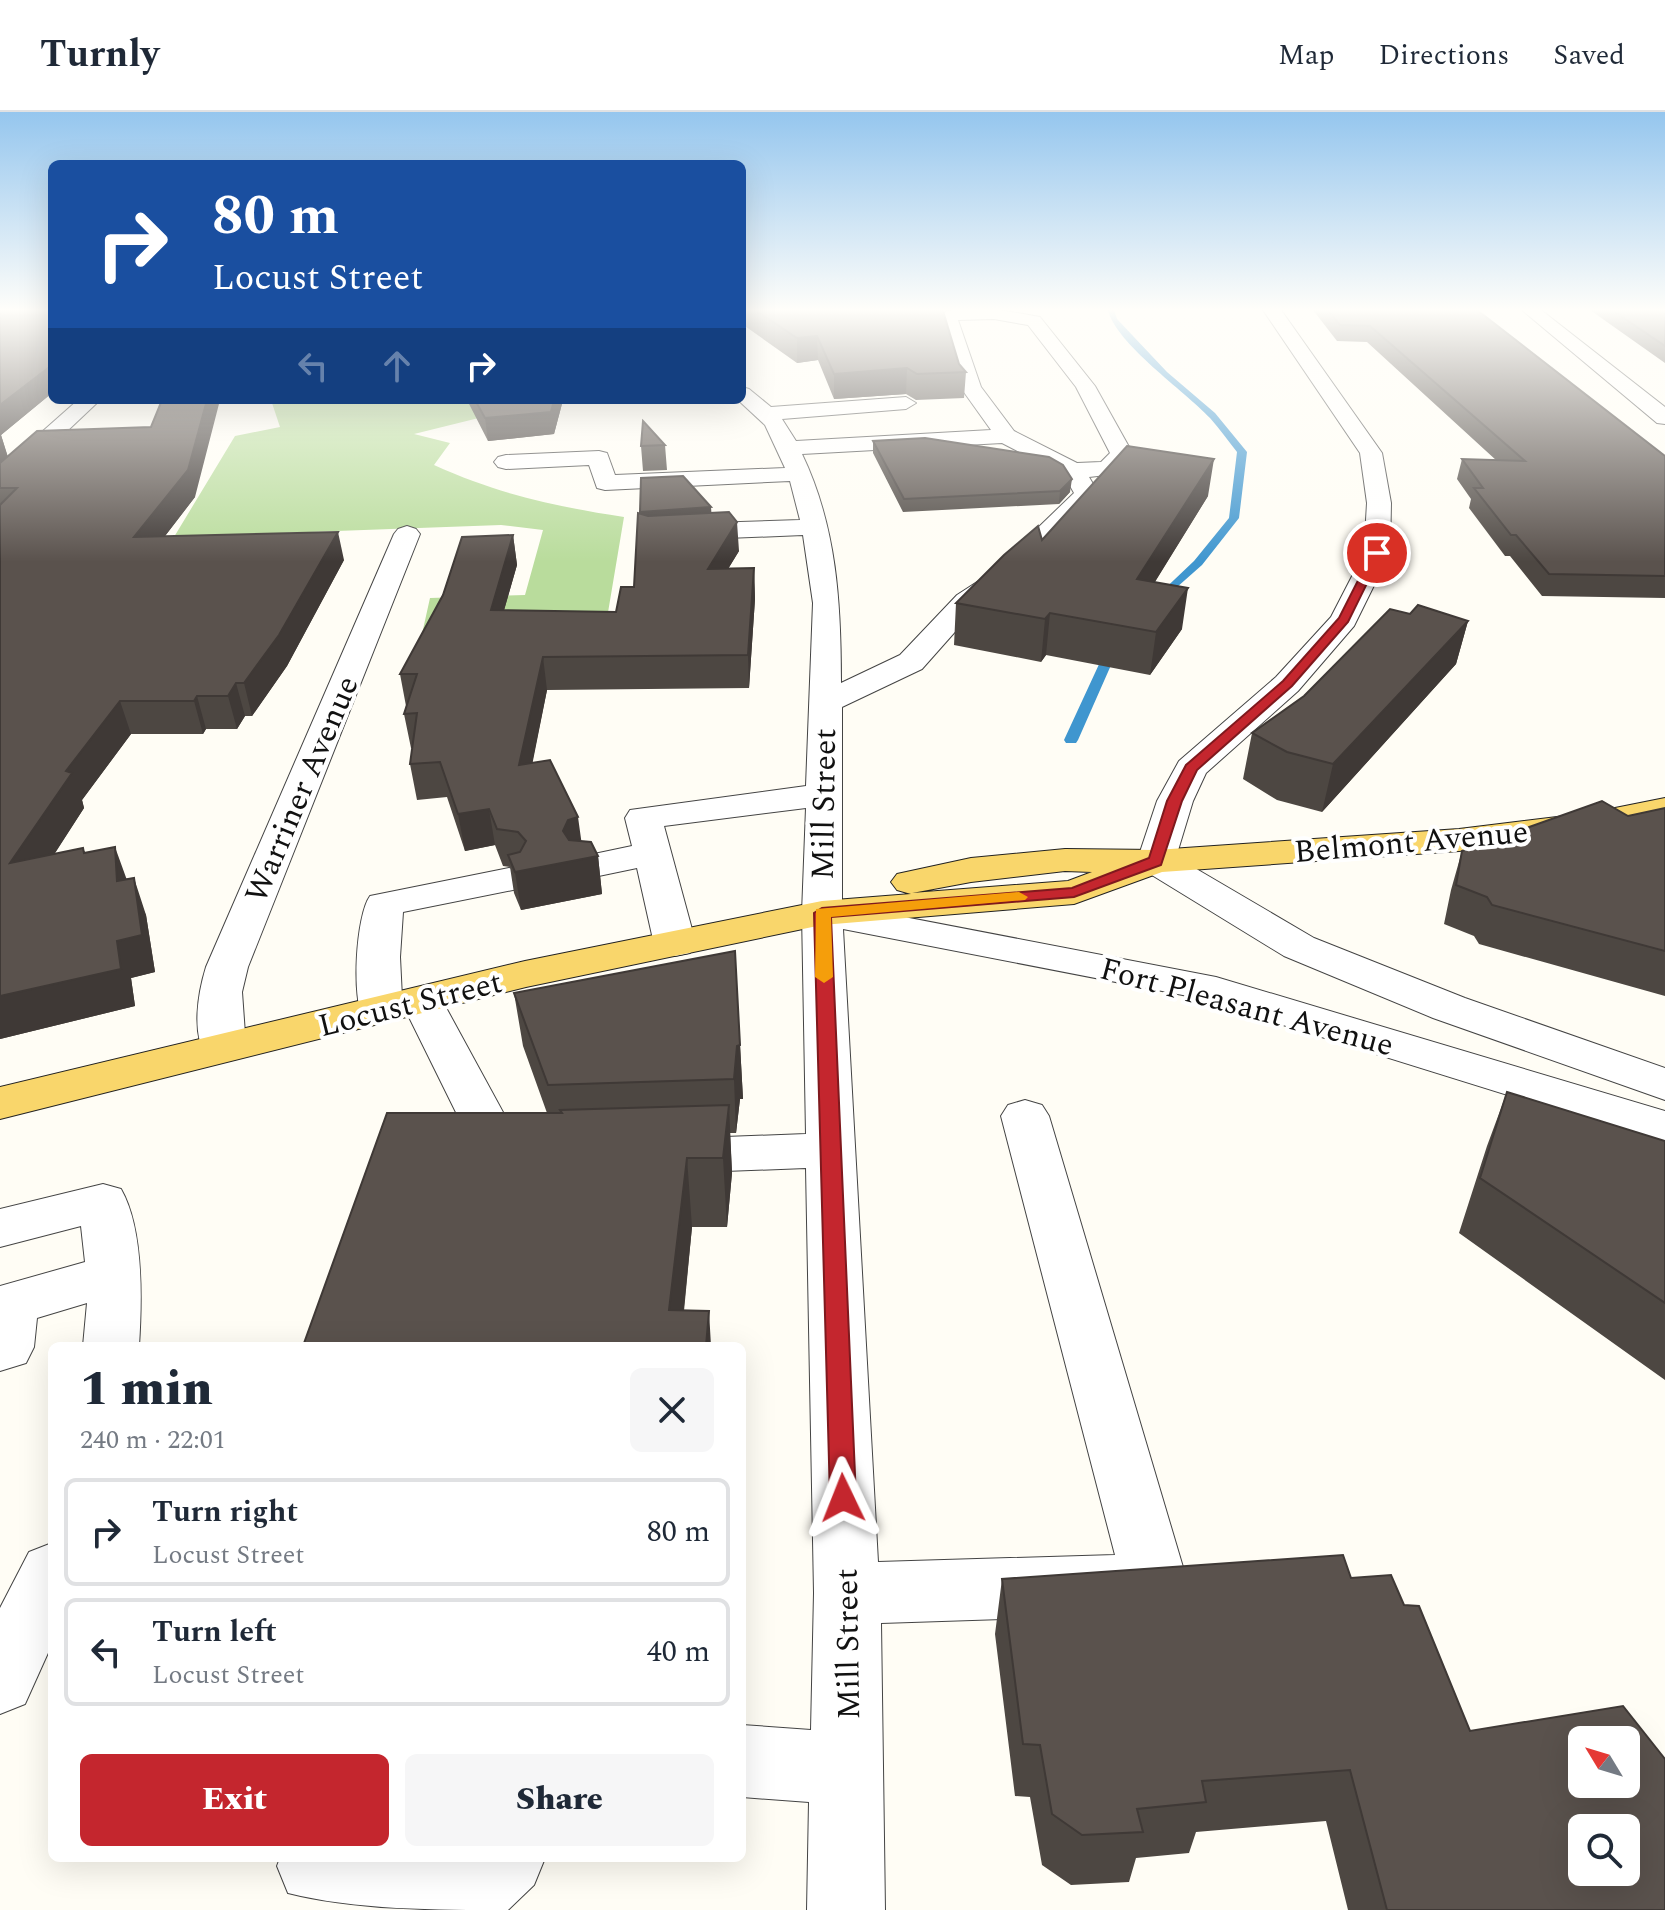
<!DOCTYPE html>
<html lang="en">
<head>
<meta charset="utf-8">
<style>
  :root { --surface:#fff; --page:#f6f6f7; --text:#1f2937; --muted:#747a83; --line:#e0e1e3; --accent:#c4262e }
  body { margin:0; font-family:Spectral,serif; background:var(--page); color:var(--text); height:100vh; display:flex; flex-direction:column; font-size:30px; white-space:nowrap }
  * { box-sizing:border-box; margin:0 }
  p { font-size:26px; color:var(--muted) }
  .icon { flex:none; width:44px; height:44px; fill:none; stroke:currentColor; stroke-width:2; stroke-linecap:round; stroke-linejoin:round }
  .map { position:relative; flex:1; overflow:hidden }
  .sheet { position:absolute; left:48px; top:1230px; width:698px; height:520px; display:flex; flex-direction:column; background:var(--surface); border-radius:12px; box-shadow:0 8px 32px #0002 }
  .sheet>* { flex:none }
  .banner { position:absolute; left:48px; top:48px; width:698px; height:244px; border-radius:12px; box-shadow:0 8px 32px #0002; background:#1a4fa0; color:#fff; overflow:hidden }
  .needle { width:52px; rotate:308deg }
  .tools { position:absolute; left:1568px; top:1614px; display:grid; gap:16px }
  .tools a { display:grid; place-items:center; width:72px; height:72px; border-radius:12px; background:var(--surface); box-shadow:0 8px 32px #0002; font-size:40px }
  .pin { position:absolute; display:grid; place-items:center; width:68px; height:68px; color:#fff; margin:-34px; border:4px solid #fff; border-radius:50%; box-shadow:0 2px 8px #0007 }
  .me { position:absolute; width:88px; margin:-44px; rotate:358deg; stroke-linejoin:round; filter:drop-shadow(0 0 6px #0008) }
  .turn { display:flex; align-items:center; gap:28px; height:168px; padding:0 32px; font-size:36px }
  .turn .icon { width:104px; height:104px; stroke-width:2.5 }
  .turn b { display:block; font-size:56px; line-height:68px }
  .lanes { display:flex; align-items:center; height:76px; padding:0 32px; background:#0003; justify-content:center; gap:40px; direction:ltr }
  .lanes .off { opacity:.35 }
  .round { display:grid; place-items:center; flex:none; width:84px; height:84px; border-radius:12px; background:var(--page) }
  .headline { display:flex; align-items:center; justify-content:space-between; height:136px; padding:0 32px }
  h1 { font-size:48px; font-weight:800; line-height:60px }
  .cta { display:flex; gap:16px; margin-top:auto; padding:16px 32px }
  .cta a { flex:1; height:92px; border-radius:12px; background:var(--accent); color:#fff; font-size:32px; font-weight:800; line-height:92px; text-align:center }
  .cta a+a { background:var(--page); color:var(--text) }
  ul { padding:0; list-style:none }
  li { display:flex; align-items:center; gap:24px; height:108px; margin:0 16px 12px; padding:0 16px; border:4px solid var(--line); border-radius:12px }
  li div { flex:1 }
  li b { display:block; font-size:30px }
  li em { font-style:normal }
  header { display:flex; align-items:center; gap:48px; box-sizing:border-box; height:112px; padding:0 40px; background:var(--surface); border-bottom:2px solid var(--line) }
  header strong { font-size:38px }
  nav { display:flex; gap:44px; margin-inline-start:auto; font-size:28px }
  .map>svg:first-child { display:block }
  .forest { fill:#b9dc9c }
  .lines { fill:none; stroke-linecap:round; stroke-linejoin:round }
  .stream { fill:#3f96cf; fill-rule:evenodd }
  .minor-casing { stroke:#444; stroke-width:2 }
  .major-casing { stroke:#222; stroke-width:2 }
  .minor { fill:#fff; fill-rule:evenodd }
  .major { fill:#f9d66b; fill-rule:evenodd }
  .wall { fill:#4d4742 }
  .shaded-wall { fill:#3f3936 }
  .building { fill:#5a524d; stroke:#3f3936; stroke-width:2; fill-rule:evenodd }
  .route { fill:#c4262e; stroke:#7f191e; stroke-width:2 }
  .slow { fill:#f59e0b }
  .labels { text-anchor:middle; stroke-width:8; stroke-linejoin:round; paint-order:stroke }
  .street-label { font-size:32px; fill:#111; stroke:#fff }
</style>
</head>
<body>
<header>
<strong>Turnly</strong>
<nav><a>Map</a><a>Directions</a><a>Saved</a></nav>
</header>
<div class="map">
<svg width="1665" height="1798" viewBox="0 0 1665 1798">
  <rect width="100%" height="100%" fill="#fffdf5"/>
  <path class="forest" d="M 271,288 L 485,288 L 511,298 L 414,322 L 450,331 L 434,353 C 501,383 553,394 624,405 L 597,566 L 422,522 L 430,486 L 525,483 L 543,418 L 501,413 L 174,425 L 235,324 L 280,315 Z"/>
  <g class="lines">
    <path class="stream" d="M 1108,198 L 1114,198 L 1117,207 L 1167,260 L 1215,301 L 1247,340 L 1239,406 L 1202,453 L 1159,491 L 1155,490 L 1155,486 L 1194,449 L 1229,406 L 1237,340 C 1228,329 1220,317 1210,306 C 1185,279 1116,232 1108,198 Z
      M 1113,531 L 1119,535 L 1078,628 L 1076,631 L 1066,631 L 1064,628 L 1107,535 Z"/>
    <defs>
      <path id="minor" d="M 952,198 L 1000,198 L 1040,205 L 1095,274 L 1133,342 L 1115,362 L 1089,365 L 1099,382 L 1096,387 L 1011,473 L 977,495 L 922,557 L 842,595 L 842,793 L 1216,865 L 1665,999 L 1665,1032 L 1193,885 L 843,817 L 878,1450 L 1115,1443 L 1001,1004 L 1008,993 L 1025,988 L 1042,993 L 1049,1004 L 1188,1472 L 1178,1493 L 1155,1502 L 881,1511 L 885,1798 L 807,1798 L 809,1690 L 742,1685 L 742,1613 L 811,1618 L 814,1481 L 806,1056 L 673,1061 L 655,1056 L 648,1044 L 655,1032 L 673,1027 L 806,1022 L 802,801 L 806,696 L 664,714 L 696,832 L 690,841 L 675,844 L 660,841 L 654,832 L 637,756 L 589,766 L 575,762 L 570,754 L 575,746 L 632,734 L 625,706 L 630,698 L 806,674 L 813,491 L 803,423 L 677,428 L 668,425 L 664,420 L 668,415 L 677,412 L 800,408 L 790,369 L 605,378 L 597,376 L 589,353 L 506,357 L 498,355 L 494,350 L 498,345 L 506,343 L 599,339 L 607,341 L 615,363 L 785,356 L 765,313 L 738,288 L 742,288 L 742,275 L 749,277 L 771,295 L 906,285 L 916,291 L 906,297 L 782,307 L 796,329 L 991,318 L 961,276 L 940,207 L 946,199 ZM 994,207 L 1028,213 L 1076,275 L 1110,341 L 1101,350 L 1077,351 L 1014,319 L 981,275 L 958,208 ZM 1002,331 L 1064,363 L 1074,381 L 991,461 L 957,483 L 900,543 L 841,571 C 841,492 837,415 802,342 Z
        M 1263,198 L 1281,198 L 1382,341 L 1391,391 L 1390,441 L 1354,514 L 1298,579 L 1206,661 L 1193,689 L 1176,745 L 1314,826 L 1465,886 L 1665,956 L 1665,988 L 1433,906 L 1284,844 L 1142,757 L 1137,749 L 1157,689 L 1179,649 L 1276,565 L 1331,505 L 1364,441 L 1367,391 L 1360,341 Z
        M 1522,198 L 1541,198 L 1665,295 L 1665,312 L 1657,311 Z
        M 78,288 L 100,288 L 8,375 L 0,377 L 0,357 Z
        M 407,414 L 416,417 L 420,422 L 248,855 L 242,880 L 246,936 L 239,946 L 223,950 L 207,946 C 191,922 198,881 206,855 L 394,422 L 398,417 Z
        M 509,756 L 523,760 L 529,768 L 523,776 L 403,800 L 400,845 L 402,886 L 407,879 L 422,875 L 437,879 L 522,1035 L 530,1037 L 537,1049 L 530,1061 L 512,1066 L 487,1061 L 480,1049 L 402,891 L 402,898 L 396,908 L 380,912 L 364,908 C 351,888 356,803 370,784 Z
        M 103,1072 L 121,1077 C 144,1117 142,1188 139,1234 L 83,1234 L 87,1191 L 37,1206 L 34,1235 L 26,1251 L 0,1259 L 0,1174 L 85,1150 L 81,1114 L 0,1135 L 0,1097 Z
        M 52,1431 L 52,1532 L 25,1592 L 0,1602 L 0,1496 L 29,1440 Z
        M 280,1746 L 545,1746 L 534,1773 L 508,1798 C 437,1798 355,1798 288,1781 L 277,1754 Z"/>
      <path id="major" d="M 1665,686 L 1665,708 L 1590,723 L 1459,739 L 1162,760 L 1074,792 L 822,813 L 526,875 L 0,1007 L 0,975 L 525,849 L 822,789 L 911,782 L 897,778 L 891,770 L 897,762 L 971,746 L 1065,737 L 1156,738 L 1459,717 L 1590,701 ZM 1065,759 L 1092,760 L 1068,769 L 912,781 L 971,770 Z"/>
    </defs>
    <use href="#minor" class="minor-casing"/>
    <use href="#major" class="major-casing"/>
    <use href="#minor" class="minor"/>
    <use href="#major" class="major"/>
  </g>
  <path class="wall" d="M 0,198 L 52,198 L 52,281 L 1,323 L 8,345 L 151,315 L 195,385 L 165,424 L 344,448 L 287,554 L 252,604 L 245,604 L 237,617 L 206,617 L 203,622 L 131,622 L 82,688 L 84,696 L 54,742 L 83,736 L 85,741 L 127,767 L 146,803 L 155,860 L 131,866 L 135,894 L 0,927 Z
    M 742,198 L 941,198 L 959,252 L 966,260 L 964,286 L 916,288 L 906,282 L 834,287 L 818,248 L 797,251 L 742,212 Z
    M 1313,198 L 1477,198 L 1665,344 L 1665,486 L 1542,484 L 1510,444 L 1505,444 L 1469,396 L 1471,387 L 1457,367 L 1462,347 L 1497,349 L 1367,230 L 1337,229 Z
    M 1590,198 L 1665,198 L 1665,251 Z
    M 467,288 L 563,288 L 554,322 L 488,329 Z
    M 873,329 L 1070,380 L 1059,392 L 903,400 L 873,341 Z
    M 665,333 L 667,358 L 643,359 L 641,334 Z
    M 1208,384 L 1155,470 L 1182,517 L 1150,563 L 1046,543 L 1041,550 L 954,533 L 956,491 L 1042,428 Z
    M 711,401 L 739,439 L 728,457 L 754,456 L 755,487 L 749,576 L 547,578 L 532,651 L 581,729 L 598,744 L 602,782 L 521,798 L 514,781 L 510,755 L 503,754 L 495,733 L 465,739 L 447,685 L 417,688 L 410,652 L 412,636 L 411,636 L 404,602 L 406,594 L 400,562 L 513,423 L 517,453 L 504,498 L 616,500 L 634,475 Z
    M 1410,502 L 1468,509 L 1456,552 L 1322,700 L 1277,688 L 1243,667 L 1252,621 L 1304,584 Z
    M 1665,696 L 1665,884 L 1479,832 L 1474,824 L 1444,812 L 1451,778 L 1462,739 Z
    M 735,839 L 743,987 L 740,987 L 736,1021 L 730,1021 L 732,1061 L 727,1115 L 692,1115 L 684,1199 L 711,1234 L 387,1001 L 547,1001 L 523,934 L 514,881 Z
    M 1507,980 L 1665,1029 L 1665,1268 L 1459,1121 L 1487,1034 Z
    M 1351,1466 L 1404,1493 L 1470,1619 L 1665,1798 L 1348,1798 L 1326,1709 L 1196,1720 L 1189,1741 L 1136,1746 L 1129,1770 L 1071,1773 L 1042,1753 L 1030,1685 L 1015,1684 L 995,1522 L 1002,1467 Z"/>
  <path class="shaded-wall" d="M 817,224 L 818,248 L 797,251 L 797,226 Z
    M 52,253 L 52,281 L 1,323 L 8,346 L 0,354 L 0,293 Z
    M 907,256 L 906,282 L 834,287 L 834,262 Z
    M 207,288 L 220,288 L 195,385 L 142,454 L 134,425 Z
    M 554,288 L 563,288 L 554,322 L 488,329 L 485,306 Z
    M 1214,347 L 1208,384 L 1131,508 L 1137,467 Z
    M 1072,367 L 1070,380 L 1059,392 L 1060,379 Z
    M 711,395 L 712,409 L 641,414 L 640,400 Z
    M 737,410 L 739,439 L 709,488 L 708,457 Z
    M 338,420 L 344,448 L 287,554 L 252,604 L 244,571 Z
    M 513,423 L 517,453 L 495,530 L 491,498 Z
    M 754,456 L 755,487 L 749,576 L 748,543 Z
    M 1188,476 L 1182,517 L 1150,563 L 1156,520 Z
    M 1050,501 L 1046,543 L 1041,550 L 1045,507 Z
    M 1468,509 L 1456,552 L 1322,700 L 1333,652 Z
    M 543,545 L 547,578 L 525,689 L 519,653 Z
    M 236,571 L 245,604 L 237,617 L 228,584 Z
    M 197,584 L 206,617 L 203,622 L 194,589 Z
    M 120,589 L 131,622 L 82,688 L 84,696 L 25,788 L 10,751 L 66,659 Z
    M 489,697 L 495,733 L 465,739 L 458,702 Z
    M 578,705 L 583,741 L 598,744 L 602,782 L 521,798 L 515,760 L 568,708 Z
    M 115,735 L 128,771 L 117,769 Z
    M 134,766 L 146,803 L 155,860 L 131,866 L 135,894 L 0,927 L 0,884 L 117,829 Z
    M 740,933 L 743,987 L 740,987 L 736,1021 L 734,967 L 737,934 Z
    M 729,993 L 732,1061 L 727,1115 L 723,1046 Z
    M 687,1046 L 692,1115 L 680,1234 L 669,1198 Z
    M 709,1199 L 711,1234 L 706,1234 Z"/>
  <path class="building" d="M 0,198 L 52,198 L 52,253 L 0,293 Z
    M 755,198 L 941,198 L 943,199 L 959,252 L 966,260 L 917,262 L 907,256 L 834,262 L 817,224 L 797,226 Z
    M 1328,198 L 1477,198 L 1665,344 L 1665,464 L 1549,462 L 1516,423 L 1511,423 L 1474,376 L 1483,376 L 1462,347 L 1525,349 L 1370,214 L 1340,213 Z
    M 1612,198 L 1665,198 L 1665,234 Z
    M 162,288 L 207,288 L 188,358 L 134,425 L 338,420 L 279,523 L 244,571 L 236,571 L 228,584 L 197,584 L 194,589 L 120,589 L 66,659 L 72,661 L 10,751 L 83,736 L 84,741 L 115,735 L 117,769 L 134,766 L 142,823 L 117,829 L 121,857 L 0,884 L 0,393 L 17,376 L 0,376 L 0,351 L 37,319 L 151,315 Z
    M 475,288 L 554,288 L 551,300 L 485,306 Z
    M 643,309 L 665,333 L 641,334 Z
    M 925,326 L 1049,345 L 1063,353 L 1072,367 L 1060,379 L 904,387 L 873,329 Z
    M 1127,334 L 1214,347 L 1137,467 L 1188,476 L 1156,520 L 1050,501 L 1045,507 L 956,491 L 1004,443 L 1038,414 L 1042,428 Z
    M 683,364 L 711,395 L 640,400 L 641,366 Z
    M 729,400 L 737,410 L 708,457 L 754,456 L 748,543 L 543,545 L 519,653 L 550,648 L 578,705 L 568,708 L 563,719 L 569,728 L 591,730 L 598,744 L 515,760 L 508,743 L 520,740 L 526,729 L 518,720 L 497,717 L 489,697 L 458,702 L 440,650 L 410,652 L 417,601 L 404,602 L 417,562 L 400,562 L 443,483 L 462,425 L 513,423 L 491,498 L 616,500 L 621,475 L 634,475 L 638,401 L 648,404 Z
    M 1418,493 L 1468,509 L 1333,652 L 1287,640 L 1252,621 L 1304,584 L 1390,497 L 1410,502 Z
    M 1602,689 L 1628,704 L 1665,696 L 1665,839 L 1492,793 L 1487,785 L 1456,773 L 1462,739 Z
    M 735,839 L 740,933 L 737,934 L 734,967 L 548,973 L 514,881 Z
    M 1507,980 L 1665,1029 L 1665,1191 L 1480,1066 Z
    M 729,993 L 723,1046 L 687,1046 L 669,1198 L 709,1199 L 706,1234 L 303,1234 L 387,1001 L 562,1001 L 560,998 Z
    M 1343,1443 L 1351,1466 L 1391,1463 L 1404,1493 L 1419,1494 L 1470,1619 L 1623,1594 L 1665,1647 L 1665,1798 L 1387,1798 L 1350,1658 L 1202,1669 L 1206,1690 L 1137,1697 L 1143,1720 L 1082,1723 L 1052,1702 L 1040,1633 L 1023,1632 L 1002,1467 ZM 1582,1628 L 1626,1628 L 1626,1672 L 1582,1672 ZM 1582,1716 L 1626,1716 L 1626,1760 L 1582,1760 Z"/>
  <linearGradient id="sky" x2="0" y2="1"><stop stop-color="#95c6ee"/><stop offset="0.44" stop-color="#fffefa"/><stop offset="1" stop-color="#fffefa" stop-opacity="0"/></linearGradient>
  <rect width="1665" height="450" fill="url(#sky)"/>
  <path class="route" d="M 1377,438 L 1382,441 L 1348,510 L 1292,574 L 1197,658 L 1182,689 L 1161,753 L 1074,785 L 831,805 L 856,1386 L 853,1394 L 843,1398 L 834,1394 L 830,1386 L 814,801 L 822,796 L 1072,776 L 1149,746 L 1167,689 L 1186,653 L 1283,569 L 1339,506 L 1372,441 Z"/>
  <path class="slow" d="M 1019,780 L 1028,785 L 1025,788 L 831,805 L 833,865 L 824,871 L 815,865 L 816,797 Z"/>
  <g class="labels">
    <g class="street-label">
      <text transform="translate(301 677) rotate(-67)" y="11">Warriner Avenue</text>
      <text transform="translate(823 692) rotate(-89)" y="11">Mill Street</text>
      <text transform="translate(1411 729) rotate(-5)" y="11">Belmont Avenue</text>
      <text transform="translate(410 891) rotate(-14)" y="11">Locust Street</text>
      <text transform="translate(1247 894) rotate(15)" y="11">Fort Pleasant Avenue</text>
      <text transform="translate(847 1532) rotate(-91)" y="11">Mill Street</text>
    </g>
  </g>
</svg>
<div class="tools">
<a><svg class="needle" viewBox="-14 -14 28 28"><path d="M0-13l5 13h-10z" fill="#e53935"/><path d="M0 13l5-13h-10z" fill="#747a83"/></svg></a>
<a><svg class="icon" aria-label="search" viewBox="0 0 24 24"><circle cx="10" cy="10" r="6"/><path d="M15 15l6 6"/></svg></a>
</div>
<div class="pin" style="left:1377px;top:441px;background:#d93025"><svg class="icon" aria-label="arrive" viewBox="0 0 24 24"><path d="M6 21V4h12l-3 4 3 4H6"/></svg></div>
<svg class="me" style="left:843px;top:1386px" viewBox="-20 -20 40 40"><path d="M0-17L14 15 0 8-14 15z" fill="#c4262e" stroke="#fff" stroke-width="4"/></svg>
<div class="banner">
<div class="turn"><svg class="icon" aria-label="right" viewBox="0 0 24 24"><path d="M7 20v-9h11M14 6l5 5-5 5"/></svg><div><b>80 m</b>Locust Street</div></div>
<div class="lanes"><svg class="icon off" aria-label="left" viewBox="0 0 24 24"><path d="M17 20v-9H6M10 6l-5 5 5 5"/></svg><svg class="icon off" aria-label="ahead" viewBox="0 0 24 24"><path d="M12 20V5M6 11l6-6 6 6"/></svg><svg class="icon" aria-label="right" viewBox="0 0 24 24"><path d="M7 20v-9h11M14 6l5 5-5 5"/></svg></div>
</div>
<section class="sheet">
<div class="headline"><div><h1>1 min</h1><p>240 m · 22:01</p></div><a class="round"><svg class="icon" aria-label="close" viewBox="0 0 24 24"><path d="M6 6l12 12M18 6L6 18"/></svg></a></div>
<ul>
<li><svg class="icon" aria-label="right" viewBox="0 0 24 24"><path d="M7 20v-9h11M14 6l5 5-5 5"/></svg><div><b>Turn right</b><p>Locust Street</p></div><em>80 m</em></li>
<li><svg class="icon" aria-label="left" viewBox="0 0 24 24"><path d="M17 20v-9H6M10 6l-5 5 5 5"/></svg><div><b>Turn left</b><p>Locust Street</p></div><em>40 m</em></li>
</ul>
<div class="cta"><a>Exit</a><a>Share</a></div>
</section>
</div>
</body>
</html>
